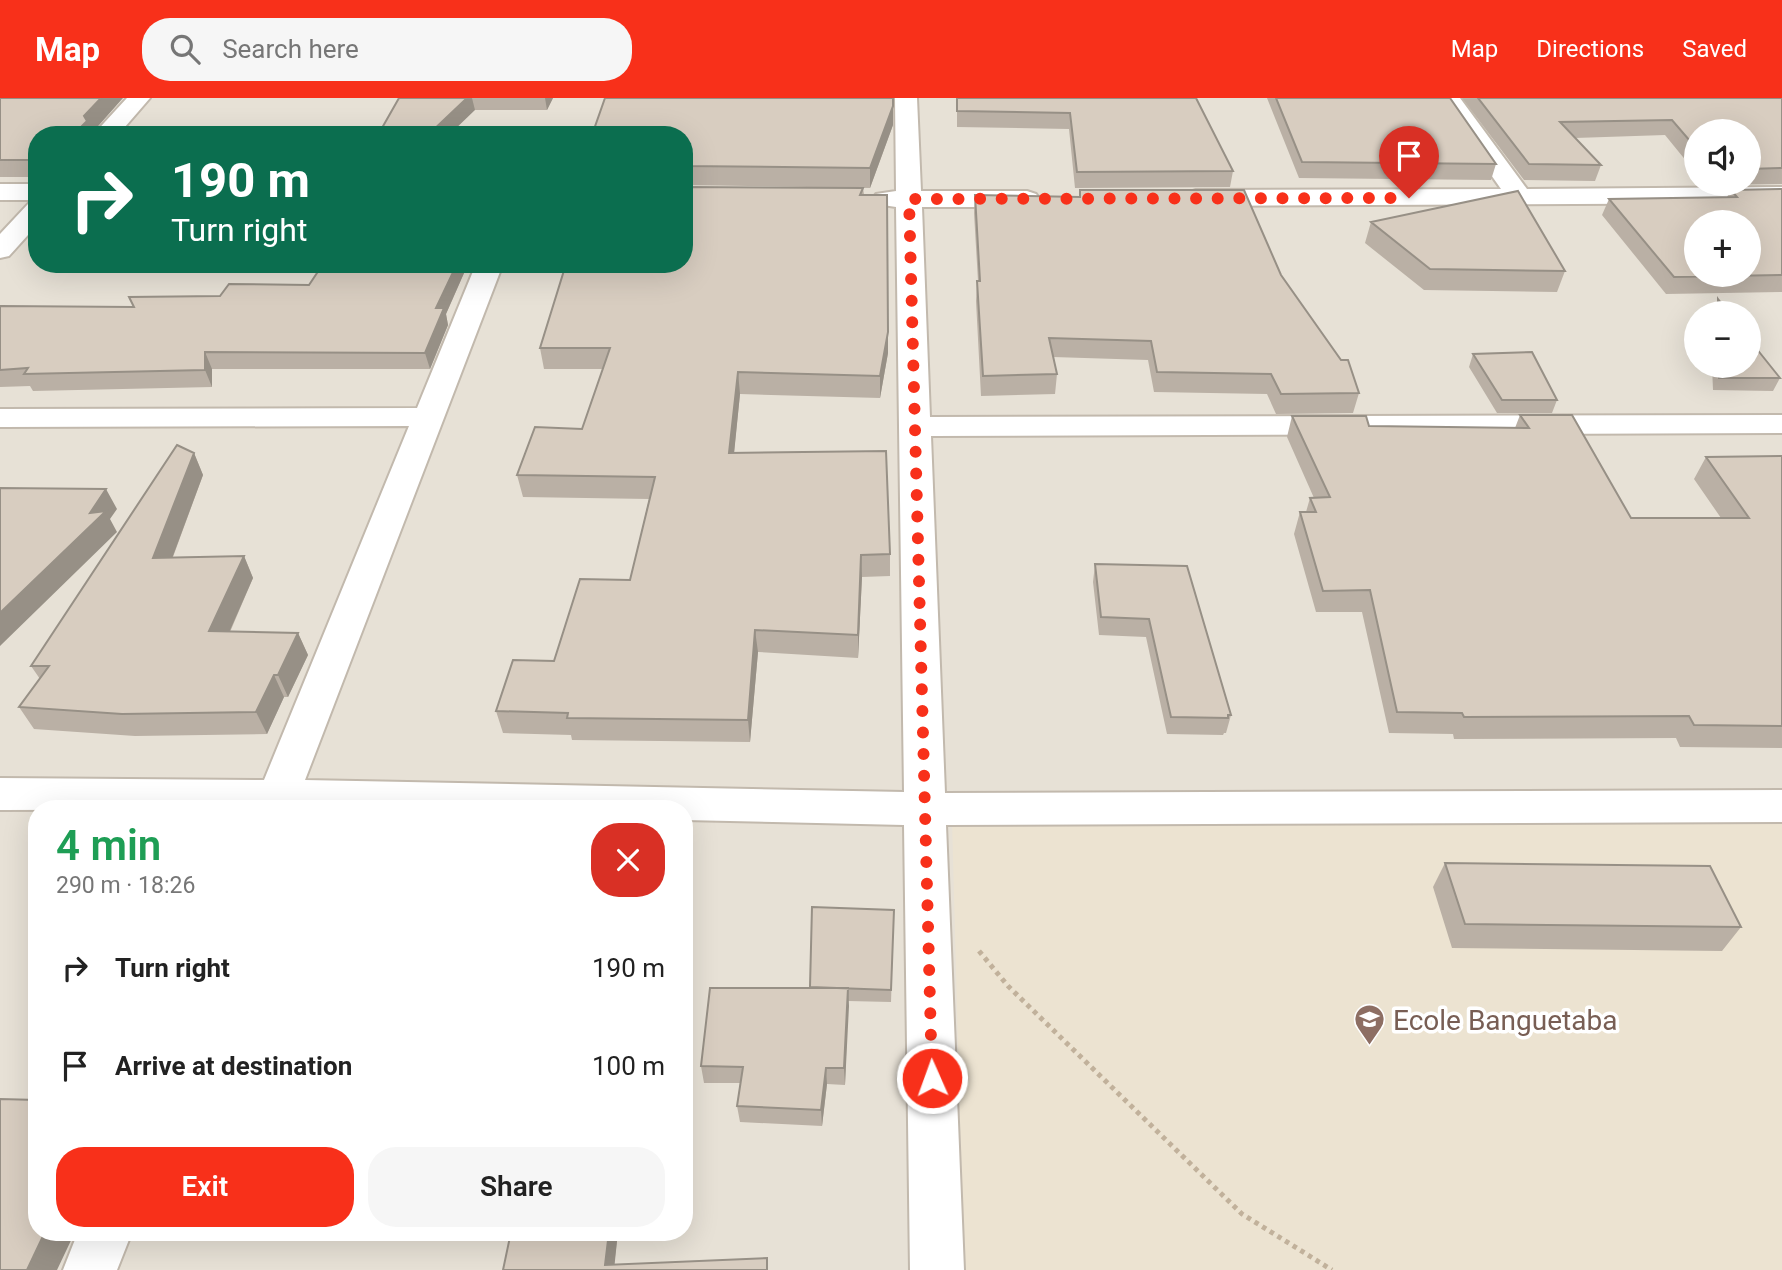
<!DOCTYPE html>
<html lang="en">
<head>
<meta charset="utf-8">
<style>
  :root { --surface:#fff; --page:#f6f6f6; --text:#222; --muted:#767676; --accent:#f8301a }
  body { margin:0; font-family:Roboto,sans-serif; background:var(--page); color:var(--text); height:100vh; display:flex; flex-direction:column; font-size:26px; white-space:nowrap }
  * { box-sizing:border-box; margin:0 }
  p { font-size:23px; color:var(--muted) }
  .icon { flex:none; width:38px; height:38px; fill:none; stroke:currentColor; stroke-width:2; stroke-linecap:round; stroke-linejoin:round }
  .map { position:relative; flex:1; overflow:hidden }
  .details { position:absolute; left:28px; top:702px; width:665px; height:441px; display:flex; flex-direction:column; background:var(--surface); border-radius:28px; box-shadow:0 7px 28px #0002 }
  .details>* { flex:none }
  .banner { position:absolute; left:28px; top:28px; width:665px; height:147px; border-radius:28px; box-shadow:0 7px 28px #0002; background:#0b6e4f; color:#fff; overflow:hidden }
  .tools { position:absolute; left:1684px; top:21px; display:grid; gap:14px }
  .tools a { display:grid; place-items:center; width:77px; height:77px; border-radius:50%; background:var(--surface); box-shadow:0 7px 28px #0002; font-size:35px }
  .pin { position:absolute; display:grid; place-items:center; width:60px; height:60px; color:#fff; margin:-72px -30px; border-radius:50% 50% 50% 0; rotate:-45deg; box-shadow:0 0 7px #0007 }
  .pin .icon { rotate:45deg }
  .me { position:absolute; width:77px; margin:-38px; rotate:358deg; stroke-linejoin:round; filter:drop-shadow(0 0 5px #0008) }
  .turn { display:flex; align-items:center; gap:24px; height:147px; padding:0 28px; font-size:32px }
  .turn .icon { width:91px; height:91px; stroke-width:2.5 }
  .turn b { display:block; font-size:49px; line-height:60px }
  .round { display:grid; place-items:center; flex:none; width:74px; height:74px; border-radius:28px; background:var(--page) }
  .overview { display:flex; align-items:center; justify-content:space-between; height:119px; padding:0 28px }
  h1 { font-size:42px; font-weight:600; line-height:52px; color:#1e9e55 }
  .button { display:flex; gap:14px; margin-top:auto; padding:14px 28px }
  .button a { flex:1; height:80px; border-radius:28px; background:var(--accent); color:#fff; font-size:28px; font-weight:600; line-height:80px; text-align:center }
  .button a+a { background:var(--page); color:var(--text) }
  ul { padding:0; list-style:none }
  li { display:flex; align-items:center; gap:21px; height:98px; padding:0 28px }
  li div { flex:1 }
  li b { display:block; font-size:26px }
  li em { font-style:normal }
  header { display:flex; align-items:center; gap:42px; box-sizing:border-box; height:98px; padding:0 35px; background:var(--accent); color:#fff }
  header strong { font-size:33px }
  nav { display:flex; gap:38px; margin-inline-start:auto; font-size:24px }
  .search { width:490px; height:63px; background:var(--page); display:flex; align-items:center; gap:18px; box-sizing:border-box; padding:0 24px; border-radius:28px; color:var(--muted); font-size:26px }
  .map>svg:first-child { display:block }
  .residential { fill:#e7e1d6; fill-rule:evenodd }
  .education { fill:#ece3d1 }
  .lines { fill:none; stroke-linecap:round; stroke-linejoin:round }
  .minor-casing { stroke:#c2b9ad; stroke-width:4 }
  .path { stroke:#c1b19b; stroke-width:5; stroke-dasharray:4.5 4.5; stroke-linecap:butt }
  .minor { fill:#fff; fill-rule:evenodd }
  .wall { fill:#bab0a5 }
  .shaded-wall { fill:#979086 }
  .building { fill:#d8cdc0; stroke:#979086; stroke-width:2; fill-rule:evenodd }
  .route { stroke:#f8301a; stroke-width:12; stroke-dasharray:0 21.6 }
  .labels { text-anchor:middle; stroke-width:7; stroke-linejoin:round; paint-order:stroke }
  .near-education-label { font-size:28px; fill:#785e54; stroke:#fff; text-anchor:start }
</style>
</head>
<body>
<header>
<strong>Map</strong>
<div class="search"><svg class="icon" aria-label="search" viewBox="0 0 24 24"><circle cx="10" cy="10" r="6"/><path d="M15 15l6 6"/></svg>Search here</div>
<nav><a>Map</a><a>Directions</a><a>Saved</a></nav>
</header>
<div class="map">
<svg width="1782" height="1172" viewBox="0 0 1782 1172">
  <rect width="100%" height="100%" fill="#f3efe7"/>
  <path class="residential" d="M 0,0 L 1782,0 L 1782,1172 L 0,1172 ZM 1696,33 L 1748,33 L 1748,86 L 1696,86 ZM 37,37 L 684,37 L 684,166 L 37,166 ZM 1696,124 L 1748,124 L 1748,177 L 1696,177 ZM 1696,215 L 1748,215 L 1748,268 L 1696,268 ZM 37,710 L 684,710 L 684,1134 L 37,1134 Z"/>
  <path class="education" d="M 952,722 L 1782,725 L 1782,1172 L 964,1172 Z"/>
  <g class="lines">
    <defs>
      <path id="minor" d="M 127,0 L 150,0 L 118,37 L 93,37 Z
        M 895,0 L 917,0 L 921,93 L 1027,93 L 1036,96 L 1040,101 L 1036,106 L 1027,109 L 922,109 L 930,319 L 1782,317 L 1782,335 L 931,338 L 945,695 L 1782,692 L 1782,724 L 946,727 L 964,1172 L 910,1172 L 904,727 L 684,722 L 684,710 L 0,712 L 0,680 L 264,682 L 409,328 L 0,329 L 0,311 L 417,310 L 476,166 L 503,166 L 305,682 L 904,694 L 896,109 L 876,106 L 872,101 L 876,96 L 896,93 Z
        M 1437,0 L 1460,0 L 1527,91 L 1782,89 L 1782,105 L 1196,108 L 1187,105 L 1183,100 L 1187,95 L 1196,92 L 1501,91 Z
        M 0,86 L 37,86 L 37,102 L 0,102 Z
        M 37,103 L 37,127 L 9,158 L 0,160 L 0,136 L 28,106 Z
        M 78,1134 L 132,1134 L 117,1172 L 63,1172 Z"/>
    </defs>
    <use href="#minor" class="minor-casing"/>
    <path class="path" d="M 979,853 L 1008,888 L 1242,1116 L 1332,1172"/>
    <use href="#minor" class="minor"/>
  </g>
  <path class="wall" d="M 0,0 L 92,35 L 93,37 L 37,37 L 37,79 L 0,79 Z
    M 399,0 L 553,0 L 547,12 L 475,12 Z
    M 957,0 L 1196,0 L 1233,73 L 1230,89 L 1075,90 L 1069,31 L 957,29 Z
    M 1267,0 L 1450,0 L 1496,66 L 1491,82 L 1299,80 Z
    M 1462,0 L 1782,0 L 1782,86 L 1706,87 L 1705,86 L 1748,86 L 1748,33 L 1696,33 L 1696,75 L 1665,37 L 1575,40 L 1601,67 L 1595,83 L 1524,82 Z
    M 893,27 L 870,90 L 684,87 L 684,37 Z
    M 863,90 L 888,255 L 880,300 L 740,296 L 734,354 L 890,456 L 890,478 L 862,479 L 858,560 L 758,554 L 750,644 L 572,642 L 571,637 L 503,635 L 496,613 L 554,563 L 630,482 L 649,401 L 523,399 L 517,377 L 582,331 L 603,271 L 544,271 L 540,250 Z
    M 1782,91 L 1782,194 L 1666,196 L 1602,117 L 1609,101 L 1727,99 L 1731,92 Z
    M 1080,92 L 1281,177 L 1359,295 L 1353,315 L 1276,316 L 1267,296 L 1154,294 L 1148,262 L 1053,259 L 1057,276 L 1055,296 L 981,298 L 976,203 L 977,183 L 978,183 L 974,115 L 975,97 L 1079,99 Z
    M 1371,124 L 1565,173 L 1557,194 L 1424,192 L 1365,145 Z
    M 323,166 L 468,166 L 446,216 L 448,227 L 430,271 L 212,271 L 212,289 L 33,293 L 30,288 L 0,289 L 0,208 L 133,209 L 309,187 Z
    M 1718,201 L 1729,215 L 1712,215 Z
    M 1473,256 L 1557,302 L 1552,315 L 1497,315 L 1469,269 Z
    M 1712,268 L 1748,268 L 1780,280 L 1773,293 L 1713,292 Z
    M 1520,317 L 1631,420 L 1721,420 L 1694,381 L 1706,359 L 1782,358 L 1782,650 L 1680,649 L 1676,640 L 1454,641 L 1453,636 L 1389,635 L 1362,514 L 1316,514 L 1294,436 L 1300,414 L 1306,414 L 1310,400 L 1314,400 L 1287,339 L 1292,318 L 1369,328 L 1515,330 Z
    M 194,355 L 203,377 L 173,459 L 244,458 L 253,480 L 230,534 L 298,535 L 308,557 L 288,599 L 284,599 L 267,636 L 135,638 L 34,631 L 19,609 L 40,581 L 31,568 Z
    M 1095,466 L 1187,468 L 1231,617 L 1226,635 L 1224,635 L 1223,637 L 1167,636 L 1146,539 L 1099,537 L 1093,484 Z
    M 1445,765 L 1741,829 L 1722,853 L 1452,850 L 1433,789 Z
    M 812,809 L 894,812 L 891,904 L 848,903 L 845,987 L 827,986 L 822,1028 L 740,1024 L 737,1008 L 740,985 L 704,985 L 701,968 L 810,890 Z
    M 472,1134 L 614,1134 L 617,1143 L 614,1167 L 503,1172 L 510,1139 L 474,1138 Z"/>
  <path class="shaded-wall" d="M 101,0 L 123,0 L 92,35 L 93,37 L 73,37 L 84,18 Z
    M 467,0 L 472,0 L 475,12 L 449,37 L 428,37 Z
    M 545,0 L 553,0 L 547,12 Z
    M 893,8 L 893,27 L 870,90 L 870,70 Z
    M 457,166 L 468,166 L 446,216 L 448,227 L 430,271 L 425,255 L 436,210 Z
    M 888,234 L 888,255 L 880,300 L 880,278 Z
    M 205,254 L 212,271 L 212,289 L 205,272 Z
    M 738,274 L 740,296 L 732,376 L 729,355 Z
    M 194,355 L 203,377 L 164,482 L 153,460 Z
    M 106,391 L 117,411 L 110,421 L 117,434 L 0,548 L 0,515 L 90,415 Z
    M 861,457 L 862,479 L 858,560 L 858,537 Z
    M 244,458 L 253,480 L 220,555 L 209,533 Z
    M 755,532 L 758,554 L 750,644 L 748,622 Z
    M 298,535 L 308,557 L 288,599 L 278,577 Z
    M 274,577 L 284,599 L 267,636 L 256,614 Z
    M 848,890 L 849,908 L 845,987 L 844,970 Z
    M 826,970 L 827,986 L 822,1028 L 821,1012 Z
    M 45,1134 L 75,1134 L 57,1172 L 27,1172 Z
    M 609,1134 L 614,1134 L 617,1143 L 614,1172 L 605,1167 Z"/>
  <path class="building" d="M 0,0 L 101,0 L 84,18 L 87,23 L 73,37 L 37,37 L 37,62 L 0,62 Z
    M 399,0 L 467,0 L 428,37 L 378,37 Z
    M 605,0 L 893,0 L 893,8 L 870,70 L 684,68 L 684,37 L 592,37 Z
    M 957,0 L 1196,0 L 1233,73 L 1077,74 L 1070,15 L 957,13 Z
    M 1276,0 L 1450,0 L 1496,66 L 1302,64 Z
    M 1478,0 L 1782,0 L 1782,70 L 1748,71 L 1748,33 L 1696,33 L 1696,50 L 1672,22 L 1560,24 L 1601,67 L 1529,66 Z
    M 684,89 L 863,90 L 860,97 L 887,97 L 888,234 L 880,278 L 738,274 L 729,355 L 886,353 L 890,456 L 861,457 L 858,537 L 755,532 L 748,622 L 567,620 L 568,615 L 496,613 L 513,562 L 554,563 L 580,481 L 630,482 L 655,379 L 517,377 L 535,329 L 582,331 L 610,250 L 540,250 L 566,166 L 684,166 Z
    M 1782,91 L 1782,177 L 1674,179 L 1609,101 L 1737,99 L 1731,92 ZM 1696,124 L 1748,124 L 1748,177 L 1696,177 Z
    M 1080,92 L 1244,92 L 1281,177 L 1341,262 L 1348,262 L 1359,295 L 1281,296 L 1271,276 L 1157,274 L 1151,243 L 1049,240 L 1057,276 L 983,278 L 977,183 L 980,183 L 975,97 L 1080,99 Z
    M 1518,93 L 1565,173 L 1430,171 L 1371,124 Z
    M 323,166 L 457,166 L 436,210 L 444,210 L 425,255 L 205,254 L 205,272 L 24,276 L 28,270 L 0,272 L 0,208 L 134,209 L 129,199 L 220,198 L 229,186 L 309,187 Z
    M 1718,201 L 1729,215 L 1718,215 Z
    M 1748,240 L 1780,280 L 1719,280 L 1719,268 L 1748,268 Z
    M 1532,254 L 1557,302 L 1502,302 L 1473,256 Z
    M 1520,317 L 1572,317 L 1631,420 L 1749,420 L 1706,359 L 1782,358 L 1782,628 L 1694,627 L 1689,618 L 1464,619 L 1462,615 L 1397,614 L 1370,492 L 1323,493 L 1300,414 L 1316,414 L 1310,400 L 1330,399 L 1292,318 L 1366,318 L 1369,328 L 1529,330 Z
    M 177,347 L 194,355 L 153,460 L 244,458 L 209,533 L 298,535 L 278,577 L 274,577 L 256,614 L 122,616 L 19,609 L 49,568 L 31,568 Z
    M 0,390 L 106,391 L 90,415 L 106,413 L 0,515 Z
    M 1095,466 L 1187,468 L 1231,617 L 1228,617 L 1228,620 L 1171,619 L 1149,521 L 1101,519 Z
    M 1445,765 L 1710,768 L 1741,829 L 1465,826 Z
    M 812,809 L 894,812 L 891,892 L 810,889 Z
    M 710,890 L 848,890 L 844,970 L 826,970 L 821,1012 L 737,1008 L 743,969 L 701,968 Z
    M 0,1001 L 37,1002 L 37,1134 L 45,1134 L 27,1172 L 0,1172 Z
    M 511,1134 L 609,1134 L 605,1167 L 767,1160 L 767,1172 L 503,1172 Z"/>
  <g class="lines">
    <path class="route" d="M 932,980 L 909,101 L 1409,100"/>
  </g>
  <defs>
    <symbol id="school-pin" viewBox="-11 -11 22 30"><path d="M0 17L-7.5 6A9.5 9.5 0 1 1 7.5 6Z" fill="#8d6e63" stroke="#fff"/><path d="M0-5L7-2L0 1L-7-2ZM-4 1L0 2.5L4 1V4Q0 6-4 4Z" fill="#fff"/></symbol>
  </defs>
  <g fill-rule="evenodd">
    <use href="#school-pin" x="1352" y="904" width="35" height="47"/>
  </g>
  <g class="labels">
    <g class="near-education-label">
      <text x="1393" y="932">Ecole Banguetaba</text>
    </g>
  </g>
</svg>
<div class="tools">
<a><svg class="icon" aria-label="sound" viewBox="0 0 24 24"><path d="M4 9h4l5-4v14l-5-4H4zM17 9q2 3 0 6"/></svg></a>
<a>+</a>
<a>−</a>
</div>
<div class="pin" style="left:1409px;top:100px;background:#d93025"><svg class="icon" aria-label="arrive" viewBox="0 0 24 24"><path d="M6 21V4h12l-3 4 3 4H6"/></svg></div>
<svg class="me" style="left:932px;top:980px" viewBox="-20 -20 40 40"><circle r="17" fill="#f8301a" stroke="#fff" stroke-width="3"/><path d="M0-11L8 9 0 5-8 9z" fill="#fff"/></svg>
<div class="banner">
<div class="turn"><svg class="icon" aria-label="right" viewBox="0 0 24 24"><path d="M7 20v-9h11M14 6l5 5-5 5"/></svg><div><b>190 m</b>Turn right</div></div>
</div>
<section class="details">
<div class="overview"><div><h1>4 min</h1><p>290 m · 18:26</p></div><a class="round" style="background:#d93025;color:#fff"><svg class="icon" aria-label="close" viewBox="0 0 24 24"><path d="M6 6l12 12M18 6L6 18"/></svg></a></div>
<ul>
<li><svg class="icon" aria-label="right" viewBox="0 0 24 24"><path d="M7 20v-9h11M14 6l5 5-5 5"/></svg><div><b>Turn right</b></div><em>190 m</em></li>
<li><svg class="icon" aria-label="arrive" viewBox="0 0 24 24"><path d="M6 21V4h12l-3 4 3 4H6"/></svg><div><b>Arrive at destination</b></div><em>100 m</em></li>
</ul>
<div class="button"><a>Exit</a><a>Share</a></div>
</section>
</div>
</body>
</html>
